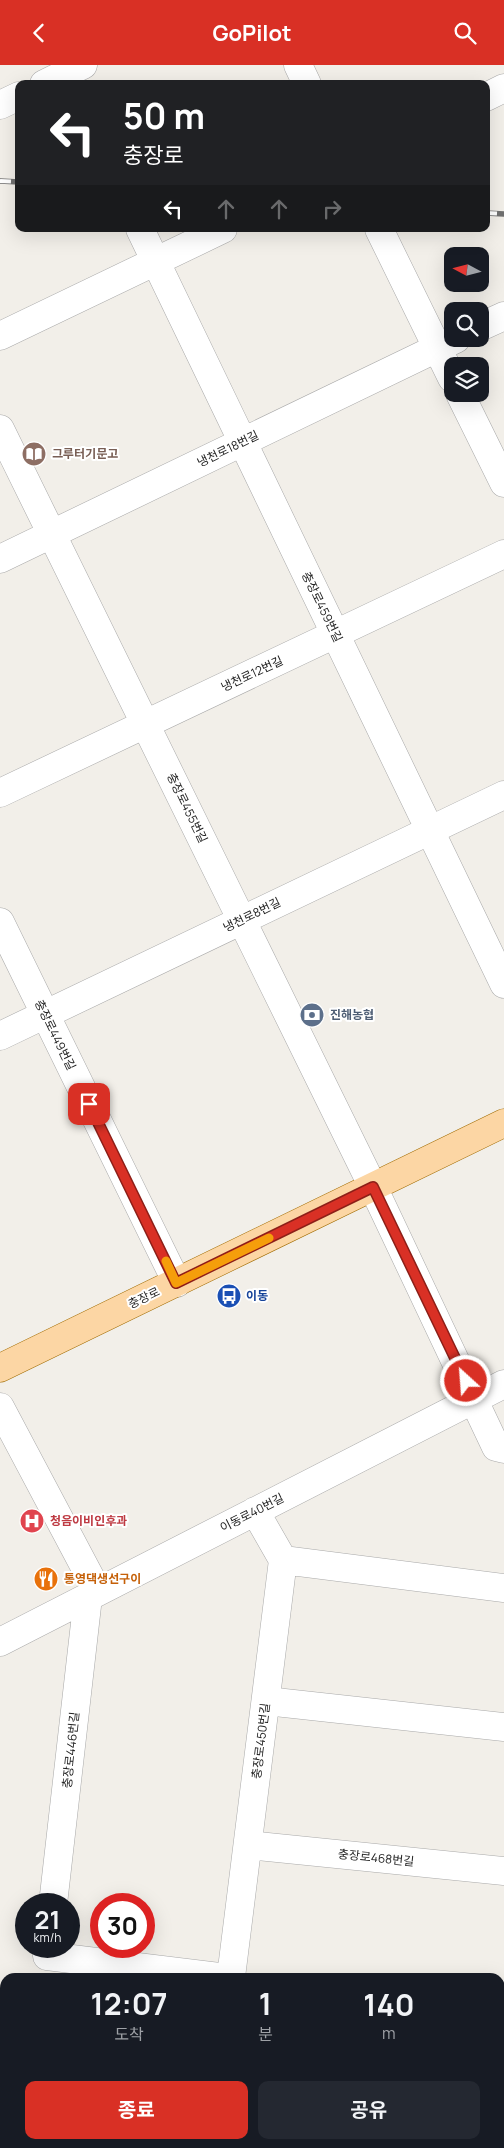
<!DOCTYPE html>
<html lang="ko">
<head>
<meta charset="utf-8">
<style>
  :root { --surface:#171b24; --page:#242831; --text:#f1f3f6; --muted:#9ea1a6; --accent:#d93025 }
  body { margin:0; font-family:Manrope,"Noto Sans KR",sans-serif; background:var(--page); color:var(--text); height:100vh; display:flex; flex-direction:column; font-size:19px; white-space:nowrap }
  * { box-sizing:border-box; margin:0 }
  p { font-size:16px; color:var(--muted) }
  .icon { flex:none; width:28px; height:28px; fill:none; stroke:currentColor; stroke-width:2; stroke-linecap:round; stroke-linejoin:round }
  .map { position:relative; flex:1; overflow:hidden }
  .side { position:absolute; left:0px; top:1908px; width:505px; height:176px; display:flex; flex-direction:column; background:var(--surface); border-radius:15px 15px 0 0; box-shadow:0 5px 20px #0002 }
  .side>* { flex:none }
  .banner { position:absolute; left:15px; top:15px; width:475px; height:152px; border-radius:10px; box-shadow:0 5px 20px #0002; background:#202124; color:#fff; overflow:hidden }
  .needle { width:32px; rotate:277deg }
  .fabs { position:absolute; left:444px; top:182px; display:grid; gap:10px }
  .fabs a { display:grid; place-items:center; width:45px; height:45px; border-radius:10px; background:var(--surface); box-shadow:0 5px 20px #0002; font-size:25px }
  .speed { position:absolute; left:15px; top:1828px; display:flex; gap:10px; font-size:25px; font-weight:700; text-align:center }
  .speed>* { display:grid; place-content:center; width:65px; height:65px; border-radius:50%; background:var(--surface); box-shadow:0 5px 20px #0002; line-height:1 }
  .speed small { font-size:12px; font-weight:400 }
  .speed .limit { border:8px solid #d22; background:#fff; color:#111 }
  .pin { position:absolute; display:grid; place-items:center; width:42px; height:42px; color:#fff; margin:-21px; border-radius:10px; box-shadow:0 2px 8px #0006 }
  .me { position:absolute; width:55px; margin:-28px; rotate:334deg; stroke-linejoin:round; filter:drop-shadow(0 0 4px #0008) }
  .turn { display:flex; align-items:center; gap:18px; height:105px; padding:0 25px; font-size:22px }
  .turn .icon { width:65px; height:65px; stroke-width:2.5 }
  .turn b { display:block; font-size:35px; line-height:42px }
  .lanes { display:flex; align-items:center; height:48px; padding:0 25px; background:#0003; justify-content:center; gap:25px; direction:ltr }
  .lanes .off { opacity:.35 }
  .eta { display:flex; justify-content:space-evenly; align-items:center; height:85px; text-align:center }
  .eta b { font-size:30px; font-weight:700; line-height:35px }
  .cta { display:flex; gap:10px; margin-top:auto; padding:10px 25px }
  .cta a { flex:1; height:58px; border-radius:10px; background:var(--accent); color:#fff; font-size:20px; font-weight:700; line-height:58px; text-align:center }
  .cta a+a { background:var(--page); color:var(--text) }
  header { display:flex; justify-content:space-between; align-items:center; height:65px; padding:0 25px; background:var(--accent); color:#fff; font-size:22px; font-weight:700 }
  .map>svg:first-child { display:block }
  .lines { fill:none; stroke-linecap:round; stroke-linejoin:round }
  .minor-casing { stroke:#a9a9a9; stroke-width:29 }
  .major-casing { stroke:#a06b00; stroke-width:29 }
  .minor { stroke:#fff; stroke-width:28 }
  .major { stroke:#fcd6a4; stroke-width:28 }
  .rail-casing { stroke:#707070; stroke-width:5.5 }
  .rail { stroke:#fff; stroke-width:4; stroke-dasharray:11; stroke-linecap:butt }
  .route-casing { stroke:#8d1f18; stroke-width:12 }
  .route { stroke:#d93025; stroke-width:9 }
  .slow { stroke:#f59e0b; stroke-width:9 }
  .labels { text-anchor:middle; stroke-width:4; stroke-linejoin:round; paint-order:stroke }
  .street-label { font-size:12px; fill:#222; stroke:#fff }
  .education-label { font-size:12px; font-weight:bold; fill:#785e54; stroke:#fff; text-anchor:start }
  .service-label { font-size:12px; font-weight:bold; fill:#4e5e75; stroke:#fff; text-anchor:start }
  .transit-label { font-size:12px; font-weight:bold; fill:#164399; stroke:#fff; text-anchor:start }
  .health-label { font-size:12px; font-weight:bold; fill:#be3a42; stroke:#fff; text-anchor:start }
  .food-label { font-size:12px; font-weight:bold; fill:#c56008; stroke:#fff; text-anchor:start }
</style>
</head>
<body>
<header><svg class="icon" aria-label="back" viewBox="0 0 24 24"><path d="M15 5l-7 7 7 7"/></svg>GoPilot<svg class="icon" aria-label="search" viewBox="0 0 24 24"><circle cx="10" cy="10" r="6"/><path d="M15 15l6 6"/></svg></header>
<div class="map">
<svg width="504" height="2083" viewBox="0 0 504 2083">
  <rect width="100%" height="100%" fill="#f2efe9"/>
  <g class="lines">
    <defs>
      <path id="minor" d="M 298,0 L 307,19
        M 44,19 L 83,0
        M 486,32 L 504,23
        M 0,40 L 19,31
        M 140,164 L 504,919
        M 379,164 L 452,313
        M 480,262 L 504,251
        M 0,271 L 223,164
        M 460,329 L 504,418
        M 0,364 L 373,1122 L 496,1382 L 504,1384
        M 0,494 L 456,274
        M 0,728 L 504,489
        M 0,857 L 177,1218
        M 0,971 L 504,730
        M 0,1342 L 98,1527
        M 283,1495 L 504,1523
        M 0,1577 L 504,1319
        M 266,1636 L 504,1662
        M 248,1780 L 504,1806
        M 53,1839 L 88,1532
        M 47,1891 L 219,1912
        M 231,1912 L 283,1495 L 255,1446
        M 500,1942 L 504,1943
        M 422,2079 L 458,2083
        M 26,2083 L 26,2079
        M 210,2083 L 210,2079"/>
      <path id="major" d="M 0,1303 L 504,1058"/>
    </defs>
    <use href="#minor" class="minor-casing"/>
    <use href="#major" class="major-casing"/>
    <use href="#minor" class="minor"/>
    <use href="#major" class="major"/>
    <defs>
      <path id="rail" d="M 0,116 L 19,117
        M 486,148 L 504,149"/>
    </defs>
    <use href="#rail" class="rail-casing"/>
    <use href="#rail" class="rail"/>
  </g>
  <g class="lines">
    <defs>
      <path id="route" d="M 89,1039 L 176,1218 L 373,1122 L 466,1316"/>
    </defs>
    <use href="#route" class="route-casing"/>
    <use href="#route" class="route"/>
    <path class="slow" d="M 166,1196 L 176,1218 L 269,1173"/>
  </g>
  <defs>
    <symbol id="library-disc" viewBox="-11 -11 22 22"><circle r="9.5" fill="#8d6e63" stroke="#fff"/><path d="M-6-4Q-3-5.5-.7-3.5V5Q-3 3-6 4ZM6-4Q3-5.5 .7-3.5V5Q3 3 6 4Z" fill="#fff"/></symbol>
    <symbol id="bank-disc" viewBox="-11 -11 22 22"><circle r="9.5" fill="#5c6f8a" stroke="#fff"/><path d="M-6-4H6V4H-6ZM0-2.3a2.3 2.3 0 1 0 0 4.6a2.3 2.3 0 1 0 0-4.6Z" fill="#fff"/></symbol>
    <symbol id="bus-disc" viewBox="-11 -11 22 22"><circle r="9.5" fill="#1a4fb4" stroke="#fff"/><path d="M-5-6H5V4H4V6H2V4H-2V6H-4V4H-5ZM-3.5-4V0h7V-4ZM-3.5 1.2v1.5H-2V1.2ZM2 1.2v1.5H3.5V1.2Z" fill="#fff"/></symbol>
    <symbol id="hospital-disc" viewBox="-11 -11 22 22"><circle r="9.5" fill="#e0444e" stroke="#fff"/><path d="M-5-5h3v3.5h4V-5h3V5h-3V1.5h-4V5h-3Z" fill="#fff"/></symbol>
    <symbol id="restaurant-disc" viewBox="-11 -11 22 22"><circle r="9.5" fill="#e8710a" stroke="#fff"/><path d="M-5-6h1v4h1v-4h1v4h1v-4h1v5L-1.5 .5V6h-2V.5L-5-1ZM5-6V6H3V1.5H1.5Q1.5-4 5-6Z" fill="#fff"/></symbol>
  </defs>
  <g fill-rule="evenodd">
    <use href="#library-disc" x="20" y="375" width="28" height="28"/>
    <use href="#bank-disc" x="298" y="936" width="28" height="28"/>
    <use href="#bus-disc" x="215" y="1217" width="28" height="28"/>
    <use href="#hospital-disc" x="18" y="1442" width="28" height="28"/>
    <use href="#restaurant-disc" x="32" y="1500" width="28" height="28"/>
  </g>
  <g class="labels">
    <g class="street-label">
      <text transform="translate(228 384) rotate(-26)" y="4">냉천로18번길</text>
      <text transform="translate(322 542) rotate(64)" y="4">충장로459번길</text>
      <text transform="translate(252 609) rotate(-25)" y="4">냉천로12번길</text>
      <text transform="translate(187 743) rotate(64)" y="4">충장로455번길</text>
      <text transform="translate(252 850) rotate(-26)" y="4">냉천로8번길</text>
      <text transform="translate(55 970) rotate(64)" y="4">충장로449번길</text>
      <text transform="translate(144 1233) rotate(-26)" y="4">충장로</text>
      <text transform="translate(252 1448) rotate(-27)" y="4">이동로40번길</text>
      <text transform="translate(261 1676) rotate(-83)" y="4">충장로450번길</text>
      <text transform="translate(71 1685) rotate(-84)" y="4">충장로446번길</text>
      <text transform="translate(376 1793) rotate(6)" y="4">충장로468번길</text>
    </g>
    <g class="education-label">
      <text x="52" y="393">그루터기문고</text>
    </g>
    <g class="service-label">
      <text x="330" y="954">진해농협</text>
    </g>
    <g class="transit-label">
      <text x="246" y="1235">이동</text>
    </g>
    <g class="health-label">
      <text x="50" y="1460">청음이비인후과</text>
    </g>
    <g class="food-label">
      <text x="64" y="1518">통영댁생선구이</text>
    </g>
  </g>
</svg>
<div class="fabs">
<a><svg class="needle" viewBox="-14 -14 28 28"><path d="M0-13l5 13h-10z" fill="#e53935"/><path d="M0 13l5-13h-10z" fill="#9ea1a6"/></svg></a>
<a><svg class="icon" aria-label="search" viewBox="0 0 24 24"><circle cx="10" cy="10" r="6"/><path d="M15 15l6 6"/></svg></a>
<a><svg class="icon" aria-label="layers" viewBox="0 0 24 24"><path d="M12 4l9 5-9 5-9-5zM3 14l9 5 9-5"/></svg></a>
</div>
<div class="speed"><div>21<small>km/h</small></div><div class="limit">30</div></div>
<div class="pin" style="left:89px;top:1039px;background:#d93025"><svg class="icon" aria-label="arrive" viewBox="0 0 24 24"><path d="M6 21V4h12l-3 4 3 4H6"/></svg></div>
<svg class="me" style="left:466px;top:1316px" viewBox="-20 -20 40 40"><circle r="17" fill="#d93025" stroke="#fff" stroke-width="3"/><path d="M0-11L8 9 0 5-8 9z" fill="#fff"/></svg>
<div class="banner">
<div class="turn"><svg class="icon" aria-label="left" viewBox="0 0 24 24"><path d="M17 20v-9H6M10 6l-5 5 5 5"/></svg><div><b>50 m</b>충장로</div></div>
<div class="lanes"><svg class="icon" aria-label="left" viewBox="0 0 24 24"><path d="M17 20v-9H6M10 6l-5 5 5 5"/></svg><svg class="icon off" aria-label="ahead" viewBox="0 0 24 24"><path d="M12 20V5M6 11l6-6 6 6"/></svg><svg class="icon off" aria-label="ahead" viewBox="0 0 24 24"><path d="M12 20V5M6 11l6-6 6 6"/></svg><svg class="icon off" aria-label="right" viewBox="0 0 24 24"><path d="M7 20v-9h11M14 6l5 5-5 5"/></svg></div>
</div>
<section class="side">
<div class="eta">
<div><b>12:07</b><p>도착</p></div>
<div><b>1</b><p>분</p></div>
<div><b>140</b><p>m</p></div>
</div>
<div class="cta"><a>종료</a><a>공유</a></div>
</section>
</div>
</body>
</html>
